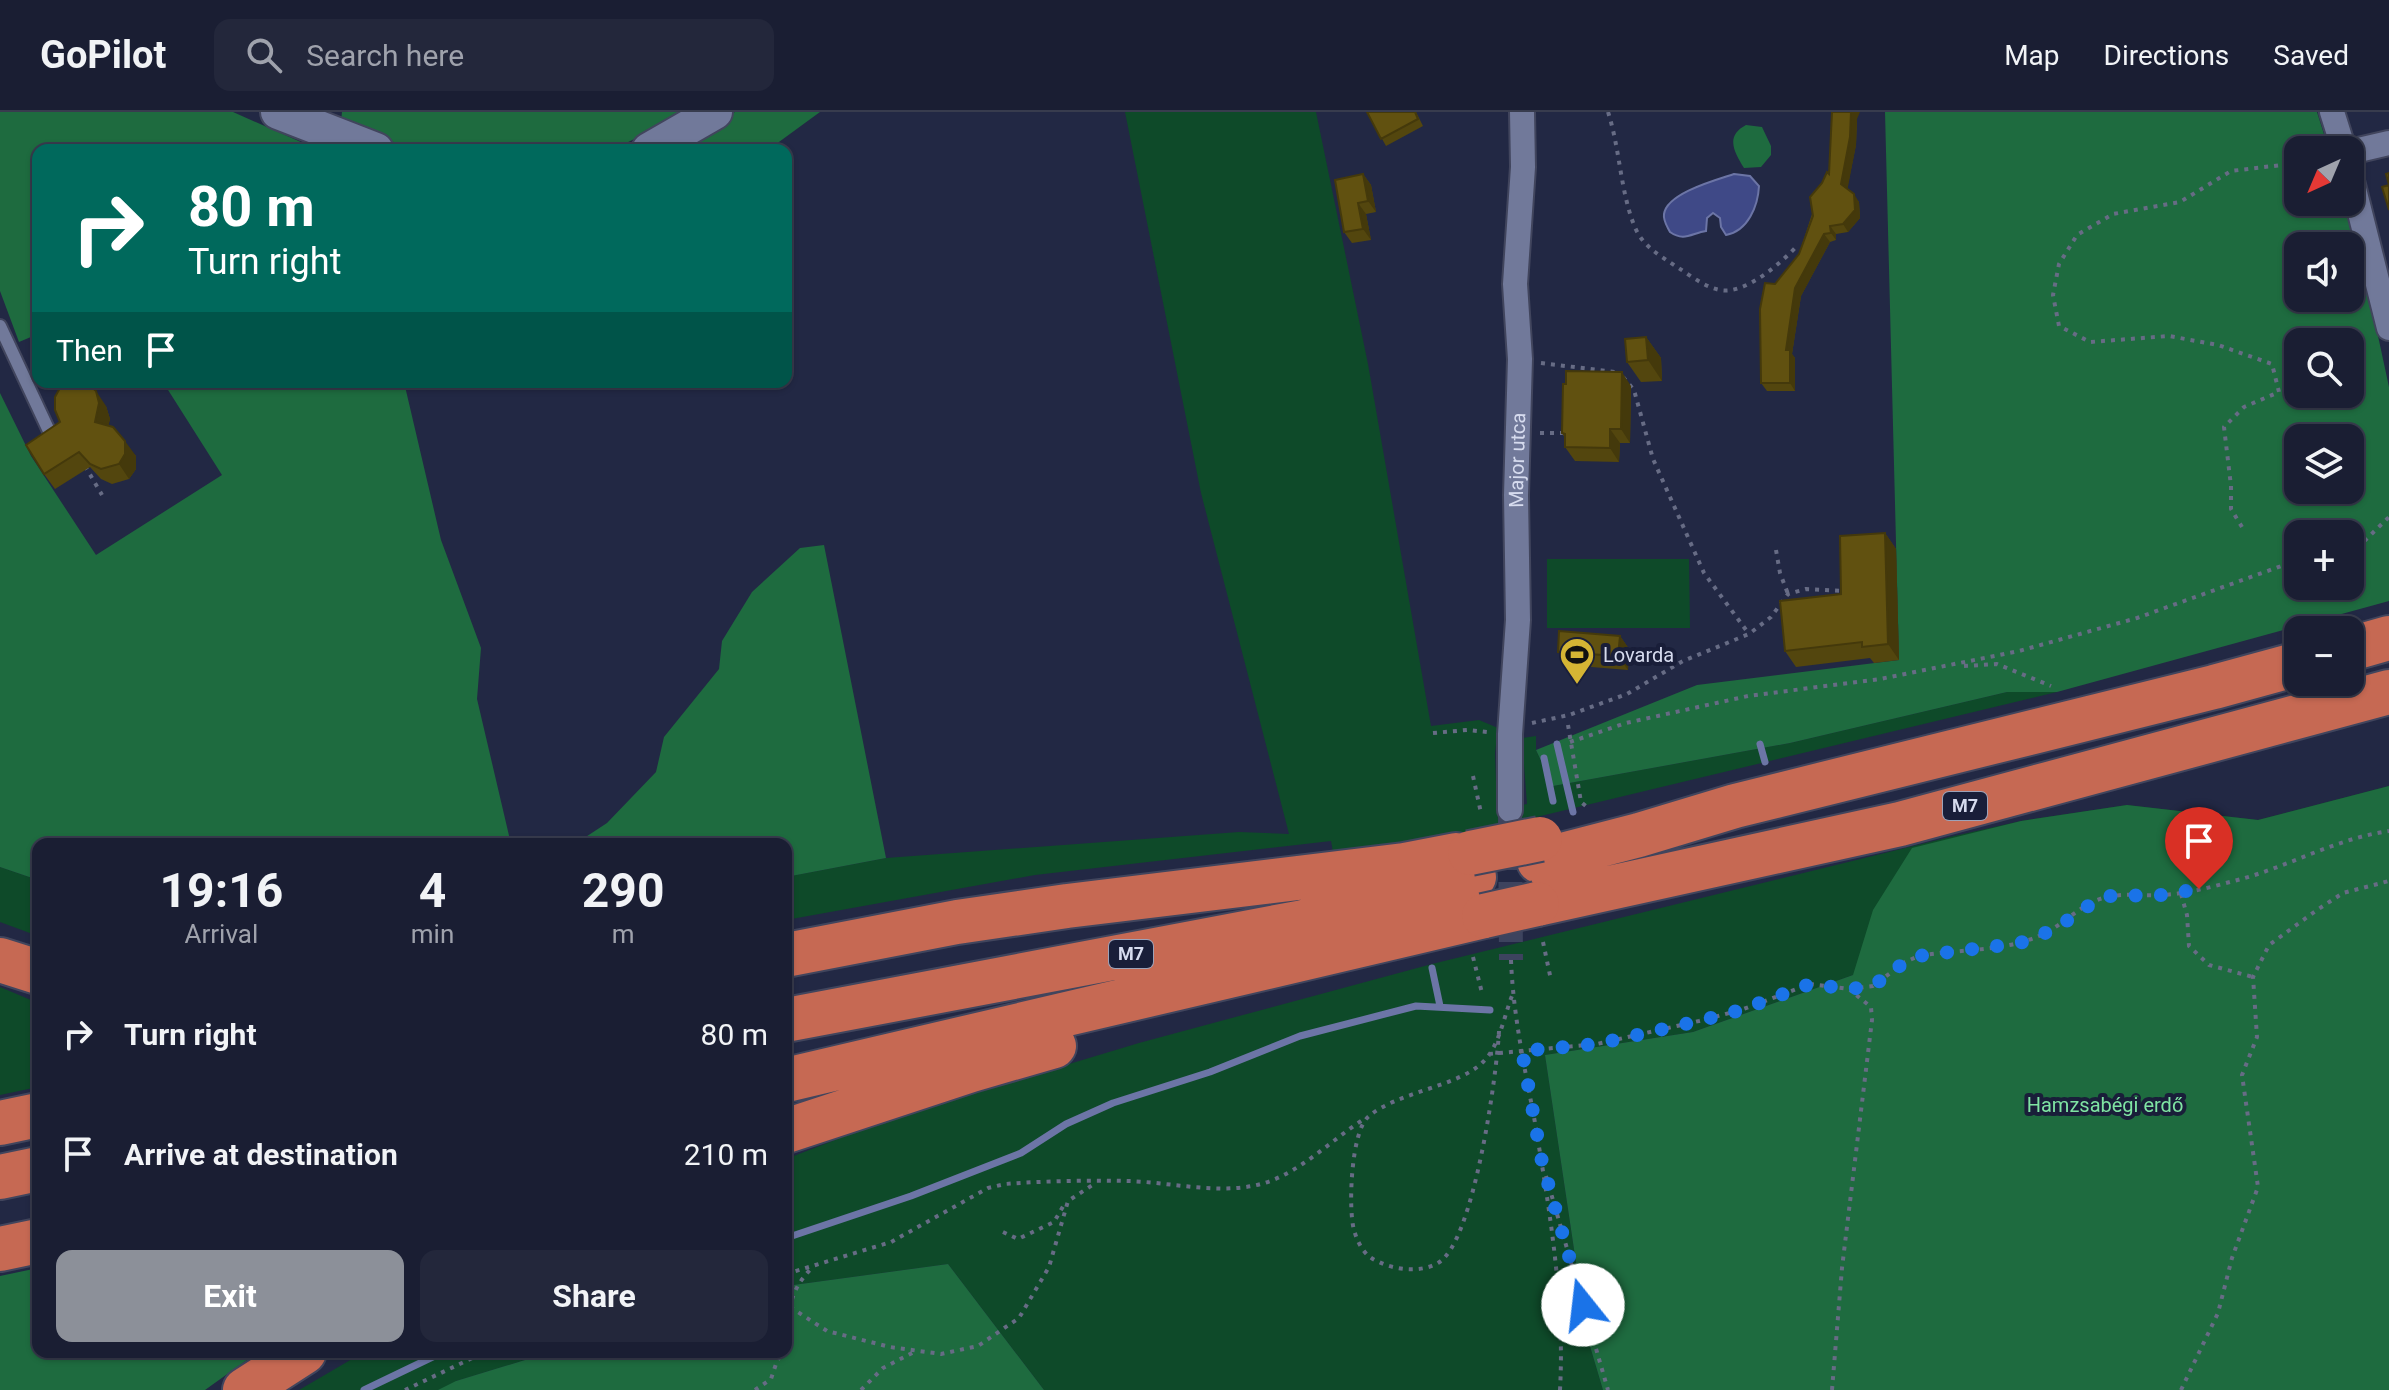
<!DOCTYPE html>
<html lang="en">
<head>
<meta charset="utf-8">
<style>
  :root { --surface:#1a1e33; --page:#23273b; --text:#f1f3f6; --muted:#9fa2ac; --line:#383c4e; --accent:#8c9099 }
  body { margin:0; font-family:Roboto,sans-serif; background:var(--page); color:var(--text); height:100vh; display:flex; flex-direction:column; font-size:30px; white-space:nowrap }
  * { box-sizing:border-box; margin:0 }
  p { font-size:26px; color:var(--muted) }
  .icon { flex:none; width:44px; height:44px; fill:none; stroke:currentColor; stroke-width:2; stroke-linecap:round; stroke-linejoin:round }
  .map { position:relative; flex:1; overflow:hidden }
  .details { position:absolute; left:32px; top:726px; width:760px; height:520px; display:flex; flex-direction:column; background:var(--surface); border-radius:16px; box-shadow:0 2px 6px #0004,0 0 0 2px var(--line) }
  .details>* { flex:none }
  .hud { position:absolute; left:32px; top:32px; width:760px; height:244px; border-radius:16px; box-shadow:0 2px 6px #0004,0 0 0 2px var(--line); background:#00695c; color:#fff; overflow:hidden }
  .needle { width:52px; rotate:224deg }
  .controls { position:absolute; left:2284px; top:24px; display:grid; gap:16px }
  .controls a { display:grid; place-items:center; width:80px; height:80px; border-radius:16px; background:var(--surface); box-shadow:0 2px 6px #0004,0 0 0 2px var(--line); font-size:40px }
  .pin { position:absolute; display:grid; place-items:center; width:68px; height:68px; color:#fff; margin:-82px -34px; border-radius:50% 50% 50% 0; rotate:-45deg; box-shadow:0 0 8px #0007 }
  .pin .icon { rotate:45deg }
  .me { position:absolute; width:88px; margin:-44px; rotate:344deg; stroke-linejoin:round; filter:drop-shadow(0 0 6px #0008) }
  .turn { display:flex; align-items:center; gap:28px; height:168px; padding:0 24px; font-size:36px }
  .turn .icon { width:104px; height:104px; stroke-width:2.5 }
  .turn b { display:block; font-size:56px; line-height:68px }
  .then { display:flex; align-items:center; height:76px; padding:0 24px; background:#0003; gap:16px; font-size:30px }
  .eta { display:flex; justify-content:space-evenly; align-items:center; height:136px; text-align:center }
  .eta b { font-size:48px; font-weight:700; line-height:56px }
  .action { display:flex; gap:16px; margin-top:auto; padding:16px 24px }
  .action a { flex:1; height:92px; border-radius:16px; background:var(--accent); color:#fff; font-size:32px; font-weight:700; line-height:92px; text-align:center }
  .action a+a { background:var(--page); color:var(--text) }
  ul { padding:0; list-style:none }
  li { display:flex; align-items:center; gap:24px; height:120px; padding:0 24px }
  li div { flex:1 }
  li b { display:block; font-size:30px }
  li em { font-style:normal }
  header { display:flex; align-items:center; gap:48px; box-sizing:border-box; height:112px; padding:0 40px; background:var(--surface); border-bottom:2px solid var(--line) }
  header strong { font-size:38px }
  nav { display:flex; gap:44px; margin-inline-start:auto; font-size:28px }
  .search { width:560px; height:72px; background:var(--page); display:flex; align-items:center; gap:20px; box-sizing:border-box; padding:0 28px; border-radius:16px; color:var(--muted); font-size:30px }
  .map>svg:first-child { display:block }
  .green { fill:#0e4a29 }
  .forest { fill:#1e6b3f; fill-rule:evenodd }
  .water { fill:#3f4987; stroke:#6c75a6; stroke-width:2 }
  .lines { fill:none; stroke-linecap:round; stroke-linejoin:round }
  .stream { stroke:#6c75a6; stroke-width:7 }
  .street-tunnel { stroke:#3d435e; stroke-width:24; stroke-dasharray:24 12; stroke-linecap:butt }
  .lane-casing { stroke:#41455d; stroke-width:16 }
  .street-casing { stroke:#41455d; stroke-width:28 }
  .secondary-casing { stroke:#41455d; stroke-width:38 }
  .highway-casing { stroke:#41455d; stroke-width:48 }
  .path { stroke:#676c85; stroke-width:4; stroke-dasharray:4 6; stroke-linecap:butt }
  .lane { stroke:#71799a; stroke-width:12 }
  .street { stroke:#71799a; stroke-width:24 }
  .secondary { stroke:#71799a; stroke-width:34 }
  .highway { stroke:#c66953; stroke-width:44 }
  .highway-bridge-casing { stroke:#41455d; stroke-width:48; stroke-linecap:butt }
  .highway-bridge { stroke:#c66953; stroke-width:44 }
  .wall { fill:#53460e }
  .shaded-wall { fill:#44390b }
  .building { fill:#615110; stroke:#44390b; stroke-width:2 }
  .route { stroke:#1a73e8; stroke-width:14; stroke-dasharray:0 25.2 }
  .labels { text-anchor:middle; stroke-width:8; stroke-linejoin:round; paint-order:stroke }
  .shield { fill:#191e39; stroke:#9da2b8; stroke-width:2 }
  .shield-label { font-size:18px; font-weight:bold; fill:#d6dbee }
  .street-label { font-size:20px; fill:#d6dbee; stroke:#191e39 }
  .poi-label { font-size:20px; fill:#d6dbee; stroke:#191e39; text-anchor:start }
  .park-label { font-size:20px; fill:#7fe4a3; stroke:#191e39 }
</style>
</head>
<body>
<header>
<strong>GoPilot</strong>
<div class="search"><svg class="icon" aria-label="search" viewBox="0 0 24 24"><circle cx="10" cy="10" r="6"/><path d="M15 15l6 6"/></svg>Search here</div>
<nav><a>Map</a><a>Directions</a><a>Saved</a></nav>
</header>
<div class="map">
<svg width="2389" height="1278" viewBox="0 0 2389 1278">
  <rect width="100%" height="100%" fill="#222844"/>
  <path class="green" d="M 1125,0 L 1316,0 L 1368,252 L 1431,614 L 1479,608 L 1498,616 L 1495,641 L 1497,698 L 1527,692 L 1522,626 L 1536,624 L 1536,638 L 1553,674 L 1790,631 L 2007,580 L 2057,580 L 1487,717 L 1333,740 L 1331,729 L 1035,763 L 786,808 L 786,765 L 886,746 L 1239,720 L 1289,722 L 1201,381 Z
    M 1547,447 L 1689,447 L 1690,516 L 1547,516 Z
    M 2389,674 L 2389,1278 L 1853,863 L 1693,920 L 1545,943 L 1587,1224 L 1603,1278 L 1044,1278 L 948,1152 L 786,1174 L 786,1047 L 897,1004 L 1139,931 L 1432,852 L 1954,724 L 2021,709 L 2127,693 L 2258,708 Z
    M 0,755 L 38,768 L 38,824 L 0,810 Z
    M 0,875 L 38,891 L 38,975 L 0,983 Z
    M 364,1240 L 551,1240 L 456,1269 L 465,1278 L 299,1278 Z"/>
  <path class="forest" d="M 0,0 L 233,0 L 319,38 L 38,38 L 38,222 L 19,230 L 0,179 Z
    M 342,0 L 689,0 L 612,38 L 414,38 L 341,10 Z
    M 735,0 L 820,0 L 768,38 L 671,38 Z
    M 1885,0 L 2317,0 L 2329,38 L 2298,38 L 2298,90 L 2345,90 L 2358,131 L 2389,275 L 2389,489 L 2057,580 L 2007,580 L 1790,631 L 1553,674 L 1536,638 L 1697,573 L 1899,548 ZM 2298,134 L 2350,134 L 2350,186 L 2298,186 ZM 2298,230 L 2350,230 L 2350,282 L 2298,282 ZM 2298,326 L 2350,326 L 2350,378 L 2298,378 ZM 2298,422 L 2350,422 L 2350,474 L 2298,474 Z
    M 1746,13 L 1762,15 L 1771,34 L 1771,43 L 1761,55 L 1744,56 C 1734,40 1725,24 1746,13 Z
    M 163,270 L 404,270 L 441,428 L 481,536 L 477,587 L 511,732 L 38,732 L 38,768 L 0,755 L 0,281 L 31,344 L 96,443 L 222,363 Z
    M 824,433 L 886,746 L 786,765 L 786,732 L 575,732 L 607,711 L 656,660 L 664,625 L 719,557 L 722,529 L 752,480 L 800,436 Z
    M 2389,674 L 2389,1278 L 1603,1278 L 1587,1224 L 1545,943 L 1693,920 L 1853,863 L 1873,798 L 1912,736 L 2021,709 L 2127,693 L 2258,708 Z
    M 948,1152 L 1044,1278 L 438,1278 L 456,1269 L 551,1240 L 786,1240 L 786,1174 Z
    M 38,1156 L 38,1240 L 258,1240 L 205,1278 L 0,1278 L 0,1164 Z"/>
  <path class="water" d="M 1734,62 L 1750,64 L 1759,74 C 1758,94 1748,119 1726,123 L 1721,115 L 1720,106 L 1713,101 L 1707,106 L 1706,119 C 1692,121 1684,130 1670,120 C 1667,114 1663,109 1664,102 C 1667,81 1716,68 1734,62 Z"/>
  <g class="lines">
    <path class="stream" d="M 1557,632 L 1573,700
      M 1760,632 L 1765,650
      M 1544,646 L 1553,689
      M 1432,856 L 1440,894
      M 786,1126 L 911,1084 L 1021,1041 L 1066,1012 L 1113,991 L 1210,960 L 1300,924 L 1416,894 L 1490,898
      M 364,1278 L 443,1240"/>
    <path class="street-tunnel" d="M 1510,698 L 1511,848"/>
    <defs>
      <path id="lane" d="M 0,214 L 49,319"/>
      <g id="street">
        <path d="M 2332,0 L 2344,38"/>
        <path d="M 2350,40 L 2389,31"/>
        <path d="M 2350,61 L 2389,216"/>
        <path id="s1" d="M 1510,698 L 1510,622 L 1518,508 L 1516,383 L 1520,247 L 1515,172 L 1523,55 L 1522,0"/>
      </g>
      <path id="secondary" d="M 278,0 L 376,38
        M 649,38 L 715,0"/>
      <path id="highway" d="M 2350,537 L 2389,526
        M 1539,749 L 1639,723 L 1735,694 L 2214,575 L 2298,552
        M 1537,792 L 1900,712 L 2389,580
        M 786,843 L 957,810 L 1067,794 L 1404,753 L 1456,743
        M 0,848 L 38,860
        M 786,908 L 1303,810 L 1474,765
        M 786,968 L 1484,804
        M 0,1011 L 38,1003
        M 786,1019 L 971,958 L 1054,934
        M 0,1065 L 38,1057
        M 0,1137 L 38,1129
        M 245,1278 L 304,1240"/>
    </defs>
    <use href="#lane" class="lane-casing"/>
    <use href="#street" class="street-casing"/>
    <use href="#secondary" class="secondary-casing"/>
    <use href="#highway" class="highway-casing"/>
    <path class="path" d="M 1608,0 C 1620,37 1620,77 1634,113 C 1642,134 1659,143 1677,155 C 1690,163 1704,175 1720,178 C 1745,183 1781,151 1797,134
      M 1541,251 L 1615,260
      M 1623,265 L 1634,278 L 1653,347 L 1704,461 L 1749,522
      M 1540,321 L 1563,321
      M 85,354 L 102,383
      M 2242,415 L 2231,397 L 2231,374 L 2224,315 L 2244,295 L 2279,280 L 2272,252 L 2218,233 L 2169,224 L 2090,230 L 2059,214 L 2053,183 L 2059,152 L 2077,123 L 2113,102 L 2180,90 L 2231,59 L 2290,52 L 2298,47
      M 1776,438 L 1780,461 L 1788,482
      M 2350,443 L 2389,405
      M 1964,554 L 1997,552 L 2051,574
      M 1532,611 L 1569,603 L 1627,582 L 1683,549 L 1749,522 L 1771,505 L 1788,482 L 1806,477 L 1846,479
      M 1568,613 L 1581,690 L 1587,695
      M 1433,621 L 1467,618 L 1487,620
      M 1570,630 L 1626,611 L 1748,584 L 1880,567 L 2019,539 L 2137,506 L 2298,448
      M 1473,664 L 1481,701
      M 2181,782 L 2187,803 L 2189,834 L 2209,853 L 2253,865
      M 1543,830 L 1551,868
      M 1473,845 L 1482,881
      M 1511,848 C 1513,901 1524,953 1534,1005 C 1549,1094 1565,1188 1560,1278
      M 1499,919 C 1497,961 1474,1131 1438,1151 C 1421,1161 1395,1158 1379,1150 C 1365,1145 1358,1132 1354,1118 C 1348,1097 1351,1020 1368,1005 C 1396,980 1458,975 1483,950 C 1499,935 1504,904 1512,884
      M 1489,942 L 1597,932 L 1699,909 L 1741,898 L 1810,872 L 1849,877 L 1873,874 L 1905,850 L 1919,844 C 1958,837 2002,840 2039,824 C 2063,814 2082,790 2107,785 C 2124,781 2144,784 2161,783 C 2189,782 2218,773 2245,766 C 2293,752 2339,726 2389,719
      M 1546,1064 L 1608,1278
      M 1003,1120 L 1018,1127 L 1054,1110 L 1065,1091
      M 786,1162 L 891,1130 L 988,1076 L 1005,1072 C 1045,1069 1087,1068 1127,1069 C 1174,1070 1228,1086 1273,1068 C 1307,1054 1333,1027 1364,1007
      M 790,1195 L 827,1219 L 890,1235 L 941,1242 L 978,1234 L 1019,1206 L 1049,1155 L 1068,1089 L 1094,1072
      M 786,1236 C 794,1226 790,1212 790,1199 C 791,1182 801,1166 813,1155
      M 405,1278 L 485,1240
      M 755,1278 L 771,1267 L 777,1249 L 783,1240
      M 861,1278 L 883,1256 L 914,1240
      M 1832,1278 L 1842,1156 L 1872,908 L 1871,895 L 1850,878
      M 2181,1278 L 2218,1201 L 2232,1146 L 2258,1075 L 2242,963 L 2257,925 L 2253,865 L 2269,833 L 2317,798 L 2343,781 L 2389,769"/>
    <use href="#lane" class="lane"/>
    <use href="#street" class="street"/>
    <use href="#secondary" class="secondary"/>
    <use href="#highway" class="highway"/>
    <defs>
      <path id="highway-bridge" d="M 1470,741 L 1540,727
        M 1484,804 L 1537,792"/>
    </defs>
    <use href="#highway-bridge" class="highway-bridge-casing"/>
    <use href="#highway-bridge" class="highway-bridge"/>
  </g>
  <path class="wall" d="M 1367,0 L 1416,0 L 1423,14 L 1386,34 Z
    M 1857,7 L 1856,33 L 1847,77 L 1859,90 L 1860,106 L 1848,120 L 1836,122 L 1836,128 L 1830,130 L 1801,184 L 1792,242 L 1795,246 L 1795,279 L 1767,279 L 1761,271 L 1775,172 L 1799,142 L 1822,71 L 1829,62 Z
    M 1363,62 L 1371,73 L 1376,100 L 1366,102 L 1371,128 L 1352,131 L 1344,120 Z
    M 1646,225 L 1661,246 L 1662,269 L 1641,270 L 1627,250 Z
    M 1631,274 L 1630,331 L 1620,331 L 1619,350 L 1575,349 L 1565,335 L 1565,326 L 1562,321 Z
    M 106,294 L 110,307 L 108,314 L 136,344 L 136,357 L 129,367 L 112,372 L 101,367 L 90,355 L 55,377 L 44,362 L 60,310 Z
    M 1885,421 L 1896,437 L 1899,548 L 1874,551 L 1870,546 L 1796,555 L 1785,539 L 1841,482 Z
    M 1620,524 L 1629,537 L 1628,558 L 1567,553 L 1558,540 Z"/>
  <path class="shaded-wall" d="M 1851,0 L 1860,0 L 1857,7 L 1856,33 L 1847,80 L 1841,72 Z
    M 1363,62 L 1371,73 L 1376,100 L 1368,89 Z
    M 1854,82 L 1859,90 L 1860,106 L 1848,120 L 1843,112 Z
    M 1358,91 L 1366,102 L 1371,128 L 1363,117 Z
    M 1830,114 L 1836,122 L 1836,128 L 1831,121 Z
    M 1824,122 L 1830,130 L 1801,184 L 1792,242 L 1795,246 L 1795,279 L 1790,271 L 1786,238 L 1795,176 Z
    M 1646,225 L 1661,246 L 1662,269 L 1648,248 Z
    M 1622,260 L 1631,274 L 1630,331 L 1621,317 Z
    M 96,279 L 106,294 L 110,307 L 106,325 L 95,310 Z
    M 1610,317 L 1620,331 L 1619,350 L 1610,336 Z
    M 125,329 L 136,344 L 136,357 L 129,367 L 119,352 Z
    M 1885,421 L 1896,437 L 1899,548 L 1888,532 Z
    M 1620,524 L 1629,537 L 1628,558 L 1618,544 Z"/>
  <path class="building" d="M 1367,0 L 1415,0 L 1418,7 L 1381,27 Z
    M 1832,0 L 1851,0 L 1850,25 L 1841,72 L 1854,82 L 1855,98 L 1843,112 L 1830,114 L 1831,121 L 1824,122 L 1795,176 L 1786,238 L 1790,238 L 1790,271 L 1761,271 L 1760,197 L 1765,171 L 1775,172 L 1799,142 L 1813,104 L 1810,85 L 1822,71 L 1827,60 L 1829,62 Z
    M 2389,61 L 2389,98 L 2382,75 L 2389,73 L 2386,62 Z
    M 1363,62 L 1368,89 L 1358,91 L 1363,117 L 1344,120 L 1335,68 Z
    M 1646,225 L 1648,248 L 1627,250 L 1625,227 Z
    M 1566,259 L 1622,260 L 1621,317 L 1610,317 L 1610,336 L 1565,335 L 1565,322 L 1562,321 L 1563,272 L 1566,272 Z
    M 70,270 L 86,270 L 96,279 L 99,291 L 95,310 L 113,315 L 125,329 L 125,342 L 119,352 L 101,357 L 90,352 L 79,340 L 44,362 L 26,333 L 60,310 L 55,298 L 55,285 L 61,274 Z
    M 1885,421 L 1888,532 L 1862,535 L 1862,530 L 1785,539 L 1780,489 L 1841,482 L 1840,424 Z
    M 1559,519 L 1620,524 L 1618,544 L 1558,540 Z"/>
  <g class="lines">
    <path class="route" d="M 1583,1193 L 1542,1050 L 1522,939 L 1597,932 L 1699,909 L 1741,898 L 1810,872 L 1849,877 L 1873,874 L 1905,850 L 1919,844 L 2020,831 L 2055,817 L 2094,790 L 2108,784 L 2161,783 L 2199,777"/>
  </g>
  <defs>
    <symbol id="stadium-pin" viewBox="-11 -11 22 30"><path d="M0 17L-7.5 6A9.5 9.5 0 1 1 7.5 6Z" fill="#d5b534" stroke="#191e39"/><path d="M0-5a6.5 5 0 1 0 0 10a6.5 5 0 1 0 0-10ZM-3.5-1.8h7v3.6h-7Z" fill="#111"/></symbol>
  </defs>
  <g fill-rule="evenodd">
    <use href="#stadium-pin" x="1557" y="523" width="40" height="54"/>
  </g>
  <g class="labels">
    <g class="shield">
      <rect x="1943" y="680" width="44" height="28" rx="6"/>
      <rect x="1109" y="828" width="44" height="28" rx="6"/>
    </g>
    <g class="shield-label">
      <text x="1965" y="700">M7</text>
      <text x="1131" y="848">M7</text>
    </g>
    <g class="street-label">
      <text dy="7" stroke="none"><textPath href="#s1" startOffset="350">Major utca</textPath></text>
    </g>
    <g class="poi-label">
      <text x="1603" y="550">Lovarda</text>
    </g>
    <g class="park-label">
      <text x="2105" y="1000">Hamzsabégi erdő</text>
    </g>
  </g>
</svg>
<div class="controls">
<a><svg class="needle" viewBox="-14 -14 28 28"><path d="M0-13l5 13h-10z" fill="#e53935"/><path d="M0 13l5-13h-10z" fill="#9fa2ac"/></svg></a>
<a><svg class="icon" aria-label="sound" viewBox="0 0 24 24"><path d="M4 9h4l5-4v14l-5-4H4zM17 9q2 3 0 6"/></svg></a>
<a><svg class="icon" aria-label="search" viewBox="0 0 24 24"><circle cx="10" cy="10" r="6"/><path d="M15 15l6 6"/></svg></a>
<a><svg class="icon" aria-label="layers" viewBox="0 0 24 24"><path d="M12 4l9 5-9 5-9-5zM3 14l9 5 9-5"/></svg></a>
<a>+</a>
<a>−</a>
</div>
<div class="pin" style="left:2199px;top:777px;background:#d93025"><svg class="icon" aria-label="arrive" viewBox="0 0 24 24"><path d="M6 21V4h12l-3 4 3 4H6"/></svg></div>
<svg class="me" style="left:1583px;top:1193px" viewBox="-20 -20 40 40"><circle r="19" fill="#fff"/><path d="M0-13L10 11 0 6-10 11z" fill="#1a73e8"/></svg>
<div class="hud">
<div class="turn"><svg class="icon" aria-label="right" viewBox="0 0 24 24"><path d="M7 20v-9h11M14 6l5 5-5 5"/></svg><div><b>80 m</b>Turn right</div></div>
<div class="then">Then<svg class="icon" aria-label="arrive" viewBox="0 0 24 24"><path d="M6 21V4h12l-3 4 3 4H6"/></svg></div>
</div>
<section class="details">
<div class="eta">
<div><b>19:16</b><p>Arrival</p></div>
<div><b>4</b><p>min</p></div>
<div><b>290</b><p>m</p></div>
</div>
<ul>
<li><svg class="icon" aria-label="right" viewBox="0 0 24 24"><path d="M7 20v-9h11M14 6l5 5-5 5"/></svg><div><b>Turn right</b></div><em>80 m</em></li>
<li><svg class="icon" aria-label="arrive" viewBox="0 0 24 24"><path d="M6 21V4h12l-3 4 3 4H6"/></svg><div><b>Arrive at destination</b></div><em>210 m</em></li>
</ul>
<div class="action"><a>Exit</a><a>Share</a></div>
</section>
</div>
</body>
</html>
